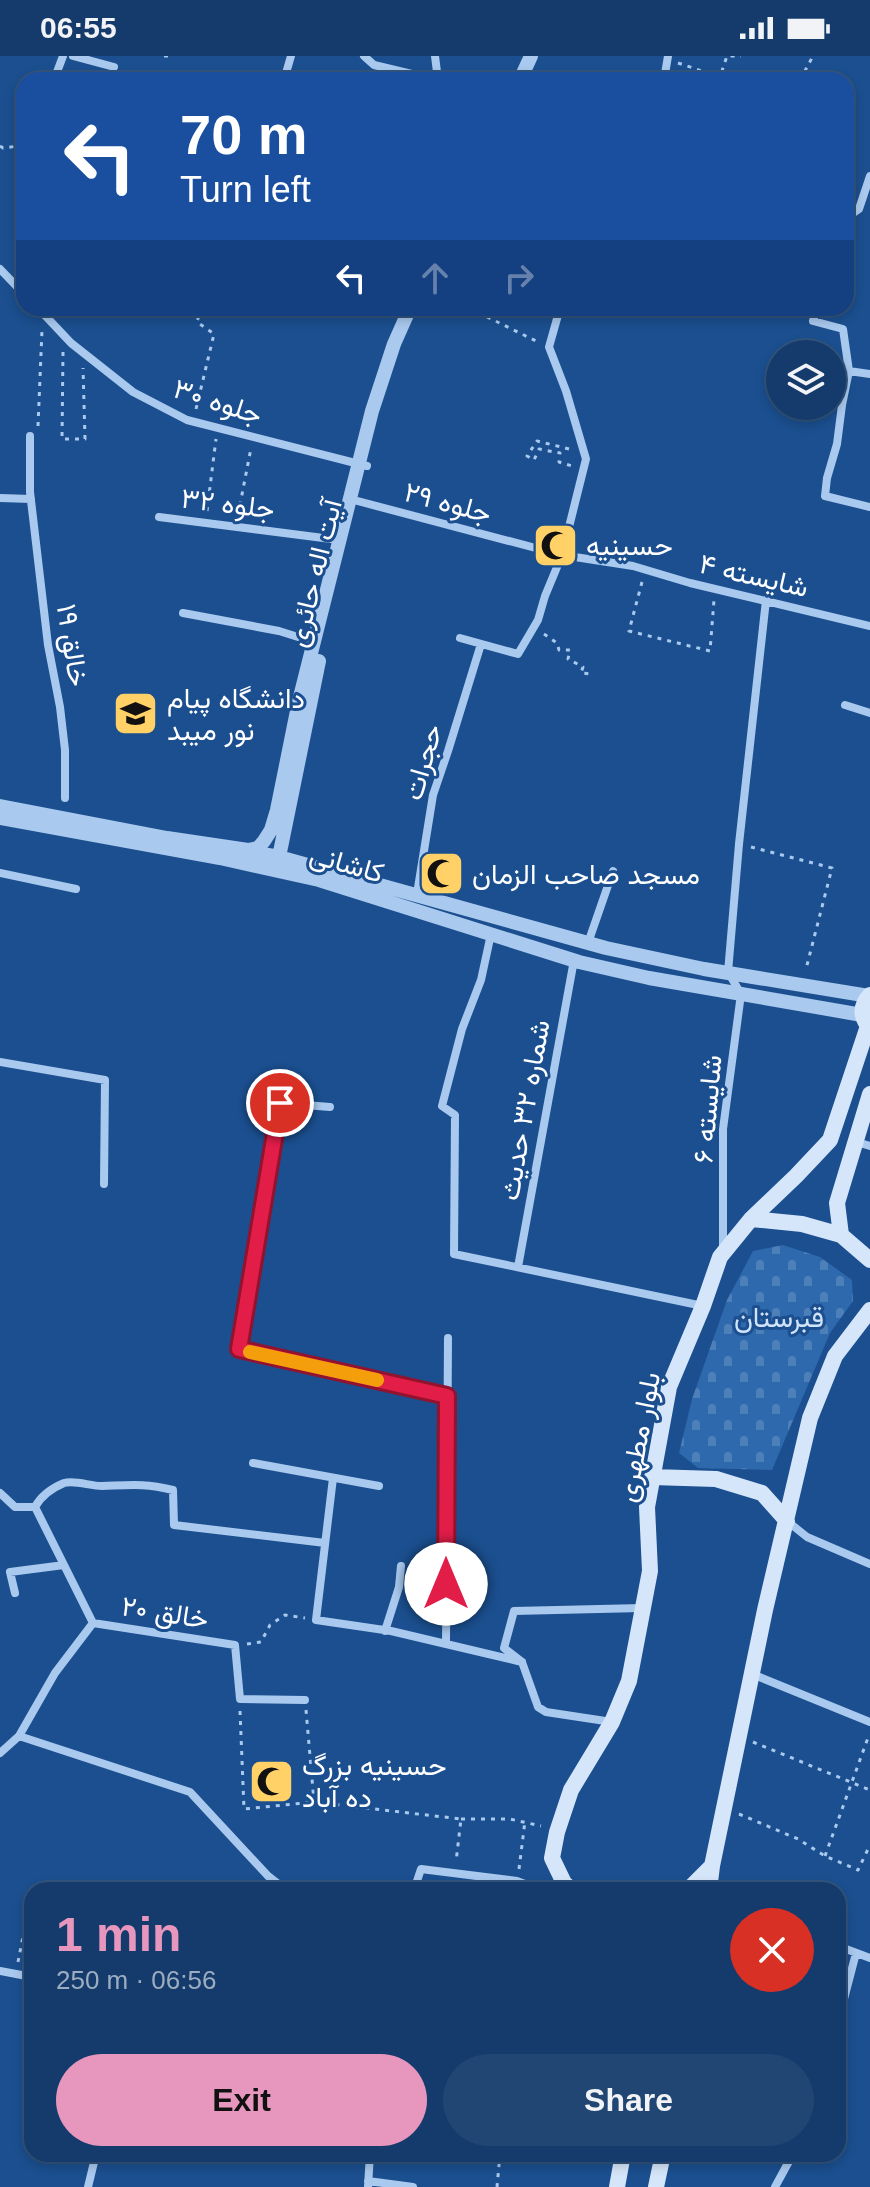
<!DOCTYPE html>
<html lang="en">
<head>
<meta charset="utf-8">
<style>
  :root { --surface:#143b6b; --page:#214673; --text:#f1f3f6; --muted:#9dadc1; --line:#33557e; --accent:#e797bd }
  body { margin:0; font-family:Helvetica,Vazirmatn,sans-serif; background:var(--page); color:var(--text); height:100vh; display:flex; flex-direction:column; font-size:30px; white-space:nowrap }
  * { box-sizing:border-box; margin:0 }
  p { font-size:26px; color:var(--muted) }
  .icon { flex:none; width:44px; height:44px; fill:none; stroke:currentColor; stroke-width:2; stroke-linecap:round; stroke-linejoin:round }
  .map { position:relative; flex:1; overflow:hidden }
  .side { position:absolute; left:24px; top:1826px; width:822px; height:280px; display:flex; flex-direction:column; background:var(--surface); border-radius:24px; box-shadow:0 4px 12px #0003,0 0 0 2px var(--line) }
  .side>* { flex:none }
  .top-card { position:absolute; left:16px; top:16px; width:838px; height:244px; border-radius:24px; box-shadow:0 4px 12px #0003,0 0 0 2px var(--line); background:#1a4fa0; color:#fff; overflow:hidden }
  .tools { position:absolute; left:766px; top:284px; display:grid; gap:16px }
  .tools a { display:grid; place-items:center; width:80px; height:80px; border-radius:50%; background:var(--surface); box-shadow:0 4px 12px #0003,0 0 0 2px var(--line); font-size:40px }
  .pin { position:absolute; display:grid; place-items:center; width:68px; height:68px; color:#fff; margin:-34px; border:4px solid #fff; border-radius:50%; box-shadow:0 2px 8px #0007 }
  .me { position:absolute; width:88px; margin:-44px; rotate:0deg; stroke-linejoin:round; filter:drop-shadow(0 0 6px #0008) }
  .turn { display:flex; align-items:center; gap:28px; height:168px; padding:0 32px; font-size:36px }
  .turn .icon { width:104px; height:104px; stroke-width:2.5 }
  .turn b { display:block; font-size:56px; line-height:68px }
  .lanes { display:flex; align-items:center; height:76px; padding:0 32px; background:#0003; justify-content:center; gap:40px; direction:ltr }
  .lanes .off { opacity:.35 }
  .round { display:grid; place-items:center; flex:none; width:84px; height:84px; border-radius:42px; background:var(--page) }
  .summary { display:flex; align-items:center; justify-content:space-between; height:136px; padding:0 32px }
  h1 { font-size:48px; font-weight:800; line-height:60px; color:var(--accent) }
  .action { display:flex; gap:16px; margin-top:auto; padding:16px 32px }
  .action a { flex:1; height:92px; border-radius:48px; background:var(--accent); color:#111; font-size:32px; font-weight:800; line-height:92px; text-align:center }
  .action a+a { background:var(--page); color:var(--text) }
  .status { display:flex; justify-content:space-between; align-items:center; height:56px; padding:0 40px; background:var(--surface); direction:ltr }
  .status svg { height:22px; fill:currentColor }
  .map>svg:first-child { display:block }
  .cemetery { fill:url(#cemetery-stones) }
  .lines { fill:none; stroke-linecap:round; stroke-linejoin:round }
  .path { stroke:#a9c9ee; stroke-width:3; stroke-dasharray:4 6; stroke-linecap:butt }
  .minor { stroke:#a9c9ee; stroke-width:8 }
  .tertiary { stroke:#a9c9ee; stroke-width:14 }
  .secondary { stroke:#d6e6fa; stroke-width:16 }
  .route-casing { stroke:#92132f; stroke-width:20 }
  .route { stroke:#e11d48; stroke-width:14 }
  .slow { stroke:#f59e0b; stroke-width:14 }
  .labels { text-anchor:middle; stroke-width:6; stroke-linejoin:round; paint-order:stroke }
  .street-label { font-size:28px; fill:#fff; stroke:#1b4f8f }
  .poi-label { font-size:28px; fill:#fff; stroke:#1b4f8f; text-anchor:start }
  .park-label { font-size:28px; fill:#cfe3fa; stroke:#1b4f8f }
</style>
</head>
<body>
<div class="status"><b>06:55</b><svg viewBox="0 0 49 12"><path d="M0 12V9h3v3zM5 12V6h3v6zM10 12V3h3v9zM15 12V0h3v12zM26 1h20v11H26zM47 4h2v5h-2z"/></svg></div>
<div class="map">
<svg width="870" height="2131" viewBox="0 0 870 2131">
  <defs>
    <pattern id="cemetery-stones" width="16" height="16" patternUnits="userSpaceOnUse" patternTransform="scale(2)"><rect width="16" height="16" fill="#2e69ad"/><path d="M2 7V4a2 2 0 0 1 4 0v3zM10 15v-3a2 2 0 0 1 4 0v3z" fill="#4d80b9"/></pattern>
  </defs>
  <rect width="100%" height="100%" fill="#1b4f8f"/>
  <path class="cemetery" d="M 783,1189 L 820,1201 L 852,1224 L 853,1245 L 830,1277 L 772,1414 L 698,1412 L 679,1397 L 692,1343 L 727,1244 L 753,1195 Z"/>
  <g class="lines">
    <path class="path" d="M 164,0 L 169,0
      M 678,7 L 720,21 L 727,0 L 741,0
      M 800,24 L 813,0
      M 0,90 L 3,92 L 18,90 L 24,80
      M 469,252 L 538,286
      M 727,259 L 729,252
      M 63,296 L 62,383 L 85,383 L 83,312
      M 196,353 L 214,278 L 197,266 L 201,252
      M 38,370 L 42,274
      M 569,393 L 537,385 L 527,400 L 534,404 L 539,393 L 560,397 L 559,406 L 572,410
      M 207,455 L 216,383
      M 238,459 L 251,392
      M 642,526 L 629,575 L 710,595 L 714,544
      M 544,578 L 557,587 L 559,594 L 570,594 L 568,603 L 583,611 L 581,617 L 592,618
      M 751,791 L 832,812 L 806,913
      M 247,1588 L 261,1586 L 270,1569 L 285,1559 L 305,1562
      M 306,1654 L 314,1746
      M 240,1655 L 244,1753 L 314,1746 L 461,1763 L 456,1806
      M 753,1686 L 870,1734
      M 739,1758 L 798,1783 L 825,1800 L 858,1814 L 870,1789
      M 461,1763 L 510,1763 L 541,1770
      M 825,1800 L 869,1679
      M 519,1813 L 525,1765
      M 18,1906 L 28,1855 L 32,1856
      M 497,2131 L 500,2098"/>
    <path class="minor" d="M 73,0 L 114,11
      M 364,0 L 374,9 L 437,24
      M 435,0 L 438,24
      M 54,24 L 63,0
      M 284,24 L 291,0
      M 664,24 L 668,0
      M 846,162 L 859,153 L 870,120
      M 0,213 L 24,238
      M 38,252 L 71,287 L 133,336 L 187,364 L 367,410
      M 817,252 L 813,265 L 843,273 L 849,315 L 842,349 L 837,388 L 827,422 L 825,440 L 870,451
      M 849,315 L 870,318
      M 30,380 L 30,436 L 48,589 L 60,651 L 65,694 L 65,742
      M 0,442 L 31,443
      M 350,443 L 562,499 L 633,510 L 690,527 L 870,570
      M 159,461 L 339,484
      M 183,557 L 279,575 L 314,586
      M 460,582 L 518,598 L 538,564 L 545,540 L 562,499 L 586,403 L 566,335 L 549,291 L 560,252
      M 845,649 L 870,657
      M 0,817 L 76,833
      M 417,838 L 433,739 L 448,695 L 481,588
      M 491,878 L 481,924 L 462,973 L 442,1050 L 455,1059 L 454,1198 L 703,1250
      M 588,887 L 613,815
      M 0,1006 L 105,1024 L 104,1128
      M 330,1051 L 280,1047 L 239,1293 L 447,1340
      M 856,1086 L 870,1090
      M 723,1192 L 723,1073 L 741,938 L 728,916 L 739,788 L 766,544
      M 518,1211 L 574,904
      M 448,1282 L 446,1588 L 522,1606
      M 253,1407 L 379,1430
      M 333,1422 L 316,1564 L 391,1575 L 446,1588
      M 0,1437 L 15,1451 L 35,1451 L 93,1567 L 235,1589 L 240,1643 L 305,1644
      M 35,1451 C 41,1440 52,1432 64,1427 C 75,1424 90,1430 102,1430 C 131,1429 144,1427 173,1434 L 174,1469 L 325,1487
      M 787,1465 L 807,1481 L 870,1508
      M 15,1537 L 10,1516 L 64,1509
      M 385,1575 L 399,1531 L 401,1510
      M 752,1618 L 870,1666
      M 612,1666 L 546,1656 L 538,1651 L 522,1606 L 504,1592 L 514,1555 L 642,1552
      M 19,1680 L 190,1736 L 268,1820 L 286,1834
      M 0,1697 L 19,1680 L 55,1617 L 93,1567
      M 414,1834 L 421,1813 L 517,1825 L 541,1834
      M 838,1890 L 870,1902
      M 0,1915 L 32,1921
      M 838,1966 L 856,1897
      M 368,2125 L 413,2131
      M 88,2131 L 96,2098
      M 368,2131 L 370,2098
      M 775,2131 L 793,2098"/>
    <path class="tertiary" d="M 520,24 L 531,0
      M 0,750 L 167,782 L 248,794 L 258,792 L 264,785 L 271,774 L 277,754 L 299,645 L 372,355 L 394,288 L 410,252
      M 0,762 L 220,802 L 319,824 L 579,906 L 649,922 L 862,959
      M 247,795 L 279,801 L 606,892 L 704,913 L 869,940
      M 286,805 L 279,801 L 319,605"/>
    <path class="secondary" d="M 870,939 C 860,950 860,961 870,972
      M 870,1038 L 837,1147 L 841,1179 L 870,1204
      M 751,1163 L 802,1168 L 841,1179
      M 652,1421 L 716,1423 L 762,1437 L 787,1465
      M 572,1834 L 564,1827 L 552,1802 L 557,1776 L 571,1734 L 612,1666 L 629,1625 L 650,1515 L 647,1451 L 669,1331 L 703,1250 L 720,1201 L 751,1163 L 796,1120 L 830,1084 L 868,970
      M 688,1834 L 712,1810
      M 709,1834 L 712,1810 L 765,1554 L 810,1362 L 835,1300 L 870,1254
      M 617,2131 L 623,2098
      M 656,2131 L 663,2098"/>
  </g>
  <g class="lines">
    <defs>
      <path id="route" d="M 280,1047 L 239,1293 L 447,1340 L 446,1528"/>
    </defs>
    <use href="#route" class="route-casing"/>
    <use href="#route" class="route"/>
    <path class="slow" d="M 250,1296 L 377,1324"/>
  </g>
  <defs>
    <symbol id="mosque-square" viewBox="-11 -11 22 22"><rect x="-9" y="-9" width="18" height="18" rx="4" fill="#ffd166" stroke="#1b4f8f"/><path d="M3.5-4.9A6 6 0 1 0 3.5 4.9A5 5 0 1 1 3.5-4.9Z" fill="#111"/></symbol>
    <symbol id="university-square" viewBox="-11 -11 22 22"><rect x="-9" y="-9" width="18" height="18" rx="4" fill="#ffd166" stroke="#1b4f8f"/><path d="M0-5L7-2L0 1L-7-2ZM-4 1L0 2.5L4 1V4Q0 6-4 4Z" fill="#111"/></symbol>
  </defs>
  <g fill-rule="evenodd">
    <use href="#mosque-square" x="530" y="464" width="51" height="51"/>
    <use href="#university-square" x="110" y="632" width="51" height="51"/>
    <use href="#mosque-square" x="416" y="792" width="51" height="51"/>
    <use href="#mosque-square" x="246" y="1700" width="51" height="51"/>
  </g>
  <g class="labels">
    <g class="street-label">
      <text transform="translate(218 345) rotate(18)" y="10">جلوه ۳۰</text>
      <text transform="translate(448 446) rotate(15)" y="10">جلوه ۲۹</text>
      <text transform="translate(228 447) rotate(7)" y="10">جلوه ۳۲</text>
      <text transform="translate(314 517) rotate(-76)" y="10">آیت اله حائری</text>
      <text transform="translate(754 519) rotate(13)" y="10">شایسته ۴</text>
      <text transform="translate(73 589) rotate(81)" y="10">خالق ۱۹</text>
      <text transform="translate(422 706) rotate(-74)" y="10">حجرات</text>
      <text transform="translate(347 807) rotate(16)" y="10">کاشانی</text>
      <text transform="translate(707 1053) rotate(-85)" y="10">شایسته ۶</text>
      <text transform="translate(524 1054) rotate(-80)" y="10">شماره ۳۲ حدیث</text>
      <text transform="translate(638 1381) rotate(-79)" y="10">بلوار مطهری</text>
      <text transform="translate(165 1556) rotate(9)" y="10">خالق ۲۰</text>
    </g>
    <g class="poi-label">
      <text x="586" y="499">حسینیه</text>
      <text x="167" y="652">دانشگاه پیام<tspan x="167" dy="32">نور میبد</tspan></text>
      <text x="472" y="828">مسجد صاحب الزمان</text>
      <text x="302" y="1719">حسینیه بزرگ<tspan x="302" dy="32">ده آباد</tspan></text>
    </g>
    <g class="park-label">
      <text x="779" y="1271">قبرستان</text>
    </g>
  </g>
</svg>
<div class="tools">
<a><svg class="icon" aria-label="layers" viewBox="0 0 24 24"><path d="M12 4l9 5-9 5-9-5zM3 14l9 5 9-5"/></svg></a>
</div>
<div class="pin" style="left:280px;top:1047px;background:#d93025"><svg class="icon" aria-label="arrive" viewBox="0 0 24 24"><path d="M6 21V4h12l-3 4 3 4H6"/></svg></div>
<svg class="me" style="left:446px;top:1528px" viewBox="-20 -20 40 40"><circle r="19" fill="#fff"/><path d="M0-13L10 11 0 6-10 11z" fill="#e11d48"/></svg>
<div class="top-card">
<div class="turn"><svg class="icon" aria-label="left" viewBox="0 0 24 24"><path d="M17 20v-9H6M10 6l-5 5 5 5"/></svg><div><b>70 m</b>Turn left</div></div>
<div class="lanes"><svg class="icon" aria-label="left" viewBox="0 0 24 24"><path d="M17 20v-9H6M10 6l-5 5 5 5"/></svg><svg class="icon off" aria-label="ahead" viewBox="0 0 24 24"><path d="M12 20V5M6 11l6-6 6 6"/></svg><svg class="icon off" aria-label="right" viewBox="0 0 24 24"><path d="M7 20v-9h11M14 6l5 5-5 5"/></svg></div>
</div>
<section class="side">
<div class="summary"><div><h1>1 min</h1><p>250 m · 06:56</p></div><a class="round" style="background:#d93025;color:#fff"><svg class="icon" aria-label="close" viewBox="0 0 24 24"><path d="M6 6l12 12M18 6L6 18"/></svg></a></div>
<div class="action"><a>Exit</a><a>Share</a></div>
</section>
</div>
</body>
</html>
